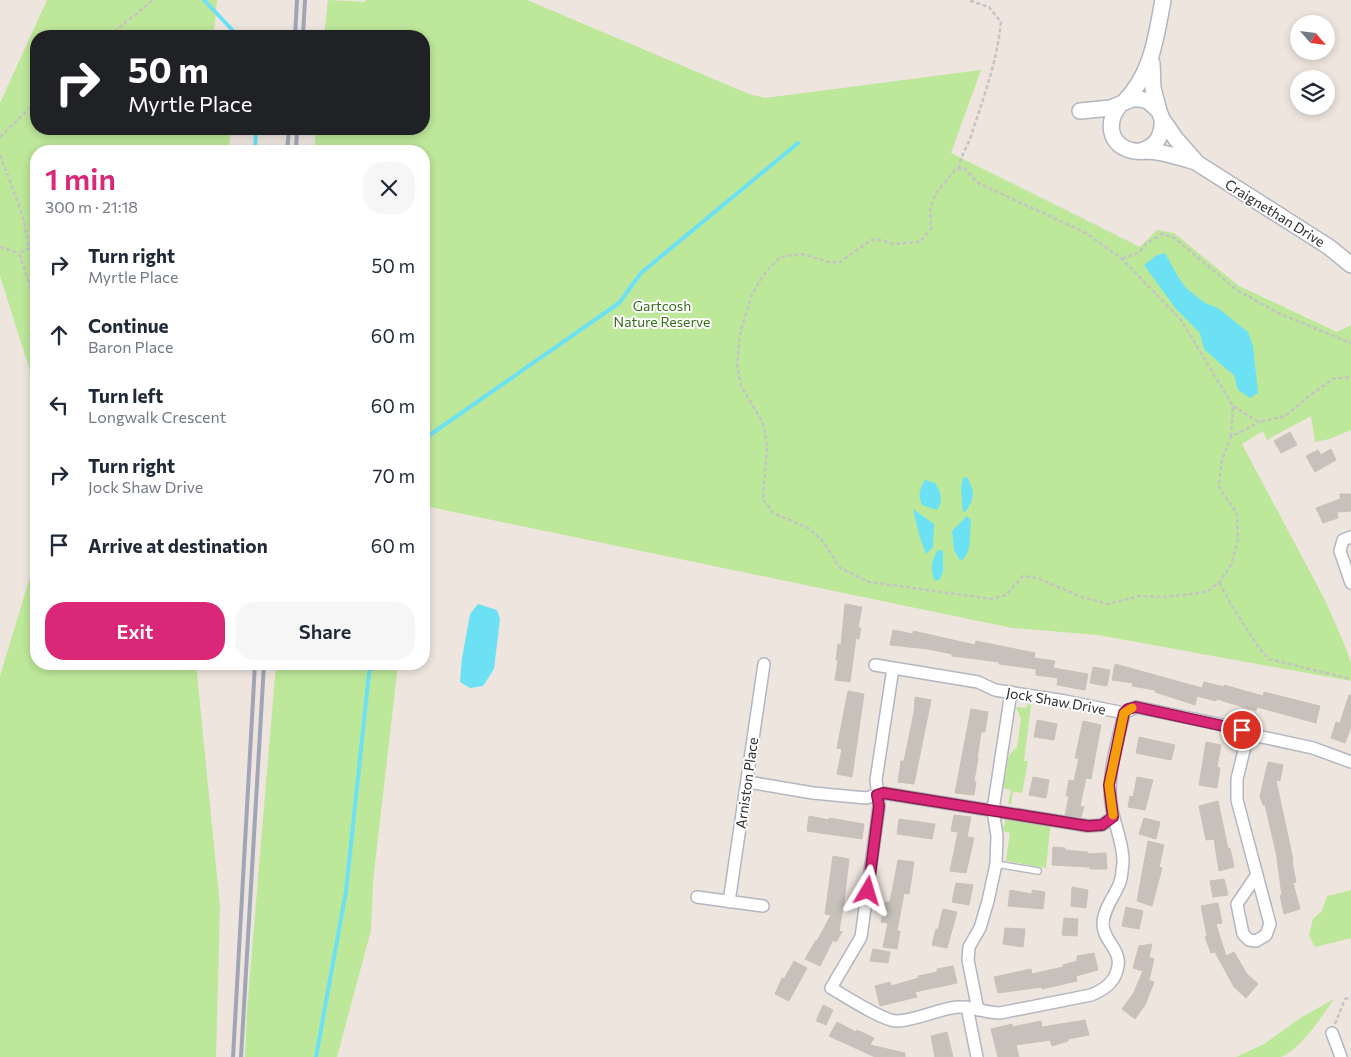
<!DOCTYPE html>
<html lang="en">
<head>
<meta charset="utf-8">
<style>
  :root { --surface:#fff; --page:#f6f6f7; --text:#1f2937; --muted:#747a83; --accent:#db2777 }
  body { margin:0; font-family:Commissioner,sans-serif; background:var(--page); color:var(--text); height:100vh; display:flex; flex-direction:column; font-size:19px; white-space:nowrap }
  * { box-sizing:border-box; margin:0 }
  p { font-size:16px; color:var(--muted) }
  .icon { flex:none; width:28px; height:28px; fill:none; stroke:currentColor; stroke-width:2; stroke-linecap:round; stroke-linejoin:round }
  .map { position:relative; flex:1; overflow:hidden }
  .side { position:absolute; left:30px; top:145px; width:400px; height:525px; display:flex; flex-direction:column; background:var(--surface); border-radius:20px; box-shadow:0 2px 8px #0003 }
  .side>* { flex:none }
  .top-card { position:absolute; left:30px; top:30px; width:400px; height:105px; border-radius:20px; box-shadow:0 2px 8px #0003; background:#202124; color:#fff; overflow:hidden }
  .needle { width:32px; rotate:118deg }
  .controls { position:absolute; left:1290px; top:15px; display:grid; gap:10px }
  .controls a { display:grid; place-items:center; width:45px; height:45px; border-radius:50%; background:var(--surface); box-shadow:0 2px 8px #0003; font-size:25px }
  .pin { position:absolute; display:grid; place-items:center; width:42px; height:42px; color:#fff; margin:-21px; border:2px solid #fff; border-radius:50%; box-shadow:0 1px 5px #0007 }
  .me { position:absolute; width:55px; margin:-28px; rotate:7deg; stroke-linejoin:round; filter:drop-shadow(0 0 4px #0008) }
  .turn { display:flex; align-items:center; gap:18px; height:105px; padding:0 15px; font-size:22px }
  .turn .icon { width:65px; height:65px; stroke-width:2.5 }
  .turn b { display:block; font-size:35px; line-height:42px }
  .round { display:grid; place-items:center; flex:none; width:52px; height:52px; border-radius:20px; background:var(--page) }
  .headline { display:flex; align-items:center; justify-content:space-between; height:85px; padding:0 15px }
  h1 { font-size:30px; font-weight:600; line-height:38px; color:var(--accent) }
  .action { display:flex; gap:10px; margin-top:auto; padding:10px 15px }
  .action a { flex:1; height:58px; border-radius:20px; background:var(--accent); color:#fff; font-size:20px; font-weight:600; line-height:58px; text-align:center }
  .action a+a { background:var(--page); color:var(--text) }
  ul { padding:0; list-style:none }
  li { display:flex; align-items:center; gap:15px; height:70px; padding:0 15px }
  li div { flex:1 }
  li b { display:block; font-size:19px }
  li em { font-style:normal }
  .map>svg:first-child { display:block }
  .green { fill:#bde799 }
  .water { fill:#6de1f4 }
  .lines { fill:none; stroke-linecap:round; stroke-linejoin:round }
  .stream { stroke:#6de1f4; stroke-width:4 }
  .building { fill:#c6c1ba; stroke:#cac1b7 }
  .lane-casing { stroke:#b2b6c0; stroke-width:8 }
  .street-casing { stroke:#b2b6c0; stroke-width:14 }
  .secondary-casing { stroke:#b2b6c0; stroke-width:18 }
  .path { stroke:#c4c4c4; stroke-width:2.5; stroke-dasharray:4 2.5; stroke-linecap:butt }
  .lane { stroke:#fff; stroke-width:5.5 }
  .street { stroke:#fff; stroke-width:11 }
  .secondary { stroke:#fff; stroke-width:15 }
  .rail { stroke:#a0a6b7; stroke-width:4 }
  .route-casing { stroke:#8e194d; stroke-width:12 }
  .route { stroke:#db2777; stroke-width:9 }
  .slow { stroke:#f59e0b; stroke-width:9 }
  .labels { text-anchor:middle; stroke-width:4; stroke-linejoin:round; paint-order:stroke }
  .street-label { font-size:14px; fill:#2c2c2c; stroke:#fff }
  .park-label { font-size:14px; fill:#346e17; stroke:#fff }
</style>
</head>
<body>
<div class="map">
<svg width="1351" height="1057" viewBox="0 0 1351 1057">
  <rect width="100%" height="100%" fill="#eee5de"/>
  <path class="green" d="M 47,0 L 217,0 L 214,34 L 216,36 L 36,36 L 36,129 L 231,129 L 229,151 L 36,151 L 36,390 L 0,276 L 0,103 Z
    M 328,0 L 365,2 L 366,0 L 527,0 L 749,94 L 765,98 L 981,70 L 951,153 L 1140,247 L 1157,230 L 1174,233 L 1239,286 L 1337,332 L 1351,325 L 1351,430 L 1329,439 L 1315,442 L 1311,416 L 1267,440 L 1263,431 L 1242,444 L 1325,600 L 1345,646 L 1351,663 L 1351,681 L 1098,635 L 1012,628 L 425,506 L 424,507 L 424,151 L 314,151 L 316,129 L 424,129 L 424,36 L 324,36 Z
    M 36,557 L 36,664 L 196,664 L 220,906 L 216,1057 L 0,1057 L 0,676 Z
    M 276,664 L 398,664 L 373,882 L 371,930 L 337,1057 L 245,1057 L 247,1010 Z
    M 1028,704 L 1031,705 L 1024,761 L 1028,761 L 1022,793 L 1013,792 L 1011,804 L 1008,804 L 1011,790 L 1003,788 L 1009,755 L 1017,747 L 1021,719 L 1016,707 L 1026,708 Z
    M 1006,816 L 1051,821 L 1046,868 L 1006,861 L 1010,833 L 1003,831 Z
    M 1351,890 L 1351,938 L 1315,947 L 1309,935 L 1313,919 L 1322,911 L 1327,896 Z
    M 1334,999 C 1321,1017 1302,1048 1281,1057 L 1236,1057 L 1264,1044 L 1302,1017 Z"/>
  <path class="water" d="M 1165,253 L 1178,277 L 1187,289 L 1205,303 L 1218,308 L 1248,332 L 1253,346 L 1258,393 L 1250,398 L 1238,390 L 1234,375 L 1225,368 L 1204,349 L 1200,333 L 1176,309 L 1144,265 L 1157,255 Z
    M 967,477 C 975,492 975,497 966,511 L 963,512 L 961,488 L 963,478 Z
    M 925,480 L 935,483 C 941,493 944,500 937,510 L 922,505 C 918,495 919,490 925,480 Z
    M 913,509 L 934,524 L 933,547 L 926,554 L 920,538 Z
    M 967,516 L 971,520 C 969,533 973,551 962,560 L 959,559 L 954,550 L 952,531 Z
    M 938,550 L 943,551 L 943,571 L 940,579 L 935,581 C 930,570 931,560 938,550 Z
    M 478,604 L 497,610 L 500,619 L 494,669 L 483,686 L 470,688 L 460,682 L 462,658 L 470,614 Z"/>
  <g class="lines">
    <path class="stream" d="M 204,0 L 238,36
      M 255,151 L 256,129
      M 424,439 L 619,303 L 641,273 L 798,143
      M 316,1057 L 346,891 L 370,664"/>
  </g>
  <path class="building" d="M 1290,432 L 1297,445 L 1281,453 L 1274,441 Z
    M 1331,449 L 1336,460 L 1315,472 L 1306,456 L 1318,450 L 1321,455 Z
    M 1340,494 L 1351,494 L 1351,511 L 1337,512 L 1338,518 L 1323,523 L 1316,508 L 1340,499 Z
    M 845,604 L 862,607 L 858,628 L 861,628 L 859,639 L 856,638 L 850,682 L 835,680 L 838,660 L 836,660 L 838,644 L 841,645 Z
    M 893,630 L 913,634 L 913,631 L 975,645 L 976,641 L 1035,653 L 1034,658 L 1055,661 L 1053,668 L 1088,674 L 1085,690 L 1057,685 L 1058,678 L 1036,675 L 1036,669 L 999,664 L 999,662 L 952,656 L 952,654 L 928,649 L 890,645 Z
    M 1115,664 L 1202,688 L 1204,682 L 1224,687 L 1224,685 L 1263,696 L 1264,692 L 1320,706 L 1316,723 L 1257,707 L 1256,711 L 1217,699 L 1216,701 L 1197,696 L 1195,705 L 1155,692 L 1155,690 L 1132,686 L 1133,683 L 1112,680 Z
    M 1093,667 L 1110,670 L 1107,686 L 1090,683 Z
    M 848,691 L 864,694 L 852,777 L 837,774 L 842,749 L 837,748 Z
    M 1349,695 L 1351,695 L 1351,727 L 1345,743 L 1331,738 L 1336,722 L 1340,723 Z
    M 915,697 L 931,700 L 914,784 L 898,782 L 901,761 L 904,761 L 914,712 Z
    M 971,709 L 988,712 L 985,732 L 981,732 L 977,759 L 978,759 L 974,781 L 976,782 L 974,795 L 955,793 Z
    M 1037,720 L 1057,724 L 1054,740 L 1034,737 Z
    M 1083,721 L 1101,725 L 1091,779 L 1086,778 L 1080,806 L 1084,807 L 1081,817 L 1065,815 L 1069,796 L 1066,796 L 1069,780 L 1074,781 L 1079,758 L 1075,758 Z
    M 1139,737 L 1175,745 L 1171,760 L 1136,753 Z
    M 1206,742 L 1221,745 L 1217,767 L 1220,768 L 1217,788 L 1199,785 Z
    M 1268,762 L 1283,765 L 1280,781 L 1276,780 L 1293,860 L 1292,861 L 1296,882 L 1293,883 L 1300,909 L 1284,914 L 1280,895 L 1282,895 L 1276,852 L 1265,805 L 1263,805 L 1260,796 Z
    M 1033,777 L 1049,780 L 1046,798 L 1029,795 Z
    M 1137,777 L 1153,780 L 1145,810 L 1128,807 L 1130,796 L 1133,797 Z
    M 1218,801 L 1228,849 L 1230,848 L 1234,867 L 1219,871 L 1214,839 L 1206,840 L 1199,806 Z
    M 954,815 L 971,817 L 967,837 L 974,838 L 966,873 L 950,871 L 958,832 L 951,831 Z
    M 809,816 L 829,820 L 829,818 L 864,824 L 862,839 L 807,831 Z
    M 1144,818 L 1160,822 L 1156,839 L 1139,834 Z
    M 899,819 L 935,824 L 932,839 L 897,834 Z
    M 1148,841 L 1164,845 L 1159,867 L 1162,868 L 1152,906 L 1137,901 Z
    M 1053,847 L 1065,848 L 1065,850 L 1088,852 L 1088,854 L 1106,853 L 1107,869 L 1090,869 L 1090,867 L 1052,865 Z
    M 833,856 L 849,859 L 844,902 L 839,931 L 842,932 L 836,942 L 833,940 L 820,966 L 805,959 L 816,940 L 817,941 L 831,915 L 825,914 Z
    M 898,860 L 914,862 L 909,894 L 904,893 L 897,931 L 900,931 L 897,949 L 883,947 L 888,923 L 881,922 L 885,902 L 890,902 Z
    M 1224,879 L 1228,895 L 1213,897 L 1210,881 Z
    M 956,883 L 973,885 L 969,905 L 952,902 Z
    M 1072,887 L 1088,890 L 1086,908 L 1071,906 Z
    M 1010,890 L 1032,894 L 1032,890 L 1045,892 L 1043,909 L 1008,906 Z
    M 1218,903 L 1222,923 L 1216,924 L 1226,956 L 1234,952 L 1247,974 L 1258,984 L 1246,998 L 1234,987 L 1215,952 L 1211,953 L 1205,937 L 1207,936 L 1201,906 Z
    M 1126,907 L 1143,911 L 1139,929 L 1122,926 Z
    M 943,909 L 957,912 L 947,948 L 932,945 L 936,929 L 938,930 Z
    M 1064,918 L 1078,919 L 1077,936 L 1062,935 Z
    M 1005,928 L 1025,929 L 1023,947 L 1003,944 Z
    M 1152,944 L 1149,957 L 1154,959 L 1149,980 L 1154,982 L 1145,1005 L 1135,1019 L 1122,1009 L 1133,994 L 1143,971 L 1133,968 L 1139,946 Z
    M 873,949 L 890,952 L 888,963 L 870,961 Z
    M 1094,953 L 1098,970 L 1076,976 L 1077,981 L 1042,989 L 1042,987 L 998,993 L 994,977 L 1031,969 L 1032,974 L 1063,967 L 1063,965 L 1077,961 L 1077,956 Z
    M 794,961 L 807,968 L 789,1001 L 775,994 L 782,978 L 784,979 Z
    M 953,966 L 957,983 L 915,992 L 917,997 L 880,1006 L 875,986 L 890,982 L 891,986 L 919,978 L 918,976 L 937,972 L 937,969 Z
    M 823,1005 L 833,1010 L 826,1025 L 816,1021 Z
    M 1085,1020 L 1089,1035 L 1068,1039 L 1068,1041 L 1052,1046 L 1050,1040 L 1016,1045 L 1019,1057 L 998,1057 L 991,1029 L 1012,1024 L 1012,1027 L 1041,1021 L 1042,1027 Z
    M 837,1022 L 856,1032 L 857,1030 L 874,1038 L 870,1045 L 905,1053 L 905,1057 L 875,1057 L 829,1036 Z
    M 947,1032 L 953,1057 L 935,1057 L 931,1036 Z"/>
  <g class="lines">
    <defs>
      <path id="lane" d="M 996,864 L 1038,871"/>
      <path id="street" d="M 1351,537 L 1343,540 L 1340,551 L 1351,583
        M 875,665 L 978,682 L 995,690 L 1065,701 L 1124,713 L 1136,707 L 1242,729 L 1248,734 L 1313,748 L 1351,762
        M 893,668 L 876,780 L 879,806 L 861,937 L 831,988 C 845,996 883,1021 897,1021 C 918,1020 937,1009 958,1007 C 972,1006 985,1013 1000,1013 L 1091,995 C 1104,990 1116,982 1118,966 C 1121,949 1103,941 1103,924 C 1103,909 1115,896 1120,882 C 1122,877 1122,869 1123,863 C 1124,843 1113,823 1111,803 C 1107,773 1118,742 1124,713
        M 1248,734 L 1237,779 L 1237,800 L 1270,924 L 1266,935 L 1256,941 L 1249,940 L 1243,934 L 1237,904 L 1256,876
        M 748,782 L 813,793 L 866,798 L 883,793 L 1088,826 L 1102,825 L 1113,817
        M 697,897 L 763,906
        M 729,902 L 764,664
        M 967,1007 L 977,1057
        M 978,1010 L 968,960 L 969,947 L 980,928 L 988,901 L 996,864 L 997,836 L 993,810 L 1011,692
        M 1332,1033 L 1341,1057"/>
      <path id="secondary" d="M 1152,63 L 1153,88 L 1159,111
        M 1124,102 C 1152,74 1156,37 1163,0
        M 1119,106 C 1107,121 1108,144 1130,150 C 1138,153 1148,150 1157,152 C 1170,154 1183,158 1196,162
        M 1080,111 L 1111,108 L 1132,99 L 1140,99 L 1148,101 L 1159,111 L 1162,119 L 1176,139 L 1197,163 L 1329,247 L 1351,265
        M 1141,151 C 1157,146 1163,135 1162,119"/>
    </defs>
    <use href="#lane" class="lane-casing"/>
    <use href="#street" class="street-casing"/>
    <use href="#secondary" class="secondary-casing"/>
    <path class="path" d="M 109,36 L 153,0
      M 0,137 L 36,102
      M 0,155 L 20,208 L 25,226 L 29,249 L 19,253 L 33,295 L 33,317 L 36,333
      M 959,169 C 960,156 967,148 971,136 C 983,99 997,62 1001,22 L 989,7 L 968,0
      M 0,247 L 19,253
      M 1122,259 L 1139,252 L 1146,244 L 1162,234 L 1173,237 L 1237,290 L 1278,313 L 1351,343
      M 1233,406 L 1259,422 L 1285,416 L 1309,396 L 1333,379 L 1351,377
      M 1231,437 L 1233,406 L 1181,320 L 1122,259 L 1086,233 L 978,183 L 964,168 L 955,170 L 936,193 L 930,209 L 931,229 L 920,242 L 893,244 L 881,240 L 871,240 L 840,262 L 829,262 L 802,254 L 785,256 L 777,260 L 762,277 L 751,297 L 740,334 L 737,365 L 741,386 L 763,423 L 767,446 L 763,499 L 773,513 L 808,528 L 822,540 L 840,568 L 869,582 L 992,599 L 1006,595 L 1023,576 L 1037,578 L 1082,597 L 1107,604 L 1140,596 L 1166,597 L 1206,592 L 1219,583 L 1231,565 L 1238,540 L 1237,514 L 1219,487 L 1222,460 L 1231,437 L 1259,422
      M 1219,583 L 1238,616 L 1259,648 L 1269,659 L 1351,679
      M 1335,1024 L 1345,999 L 1351,997"/>
    <use href="#lane" class="lane"/>
    <use href="#street" class="street"/>
    <use href="#secondary" class="secondary"/>
    <path class="rail" d="M 295,36 L 297,0
      M 303,36 L 305,0
      M 287,151 L 289,129
      M 296,151 L 297,129
      M 233,1057 L 255,664
      M 241,1057 L 264,664"/>
  </g>
  <g class="lines">
    <defs>
      <path id="route" d="M 868,891 L 879,806 L 877,795 L 883,793 L 1088,826 L 1102,825 L 1113,817 L 1109,785 L 1124,713 L 1128,709 L 1136,707 L 1242,730"/>
    </defs>
    <use href="#route" class="route-casing"/>
    <use href="#route" class="route"/>
    <path class="slow" d="M 1113,815 L 1109,785 L 1124,713 L 1132,708"/>
  </g>
  <g class="labels">
    <g class="street-label">
      <text transform="translate(1275 213) rotate(32)" y="5">Craignethan Drive</text>
      <text transform="translate(1056 701) rotate(10)" y="5">Jock Shaw Drive</text>
      <text transform="translate(747 783) rotate(-82)" y="5">Arniston Place</text>
    </g>
    <g class="park-label">
      <text x="662" y="311">Gartcosh<tspan x="662" dy="16">Nature Reserve</tspan></text>
    </g>
  </g>
</svg>
<div class="controls">
<a><svg class="needle" viewBox="-14 -14 28 28"><path d="M0-13l5 13h-10z" fill="#e53935"/><path d="M0 13l5-13h-10z" fill="#747a83"/></svg></a>
<a><svg class="icon" aria-label="layers" viewBox="0 0 24 24"><path d="M12 4l9 5-9 5-9-5zM3 14l9 5 9-5"/></svg></a>
</div>
<div class="pin" style="left:1242px;top:730px;background:#d93025"><svg class="icon" aria-label="arrive" viewBox="0 0 24 24"><path d="M6 21V4h12l-3 4 3 4H6"/></svg></div>
<svg class="me" style="left:868px;top:891px" viewBox="-20 -20 40 40"><path d="M0-17L14 15 0 8-14 15z" fill="#db2777" stroke="#fff" stroke-width="4"/></svg>
<div class="top-card">
<div class="turn"><svg class="icon" aria-label="right" viewBox="0 0 24 24"><path d="M7 20v-9h11M14 6l5 5-5 5"/></svg><div><b>50 m</b>Myrtle Place</div></div>
</div>
<section class="side">
<div class="headline"><div><h1>1 min</h1><p>300 m · 21:18</p></div><a class="round"><svg class="icon" aria-label="close" viewBox="0 0 24 24"><path d="M6 6l12 12M18 6L6 18"/></svg></a></div>
<ul>
<li><svg class="icon" aria-label="right" viewBox="0 0 24 24"><path d="M7 20v-9h11M14 6l5 5-5 5"/></svg><div><b>Turn right</b><p>Myrtle Place</p></div><em>50 m</em></li>
<li><svg class="icon" aria-label="ahead" viewBox="0 0 24 24"><path d="M12 20V5M6 11l6-6 6 6"/></svg><div><b>Continue</b><p>Baron Place</p></div><em>60 m</em></li>
<li><svg class="icon" aria-label="left" viewBox="0 0 24 24"><path d="M17 20v-9H6M10 6l-5 5 5 5"/></svg><div><b>Turn left</b><p>Longwalk Crescent</p></div><em>60 m</em></li>
<li><svg class="icon" aria-label="right" viewBox="0 0 24 24"><path d="M7 20v-9h11M14 6l5 5-5 5"/></svg><div><b>Turn right</b><p>Jock Shaw Drive</p></div><em>70 m</em></li>
<li><svg class="icon" aria-label="arrive" viewBox="0 0 24 24"><path d="M6 21V4h12l-3 4 3 4H6"/></svg><div><b>Arrive at destination</b></div><em>60 m</em></li>
</ul>
<div class="action"><a>Exit</a><a>Share</a></div>
</section>
</div>
</body>
</html>
